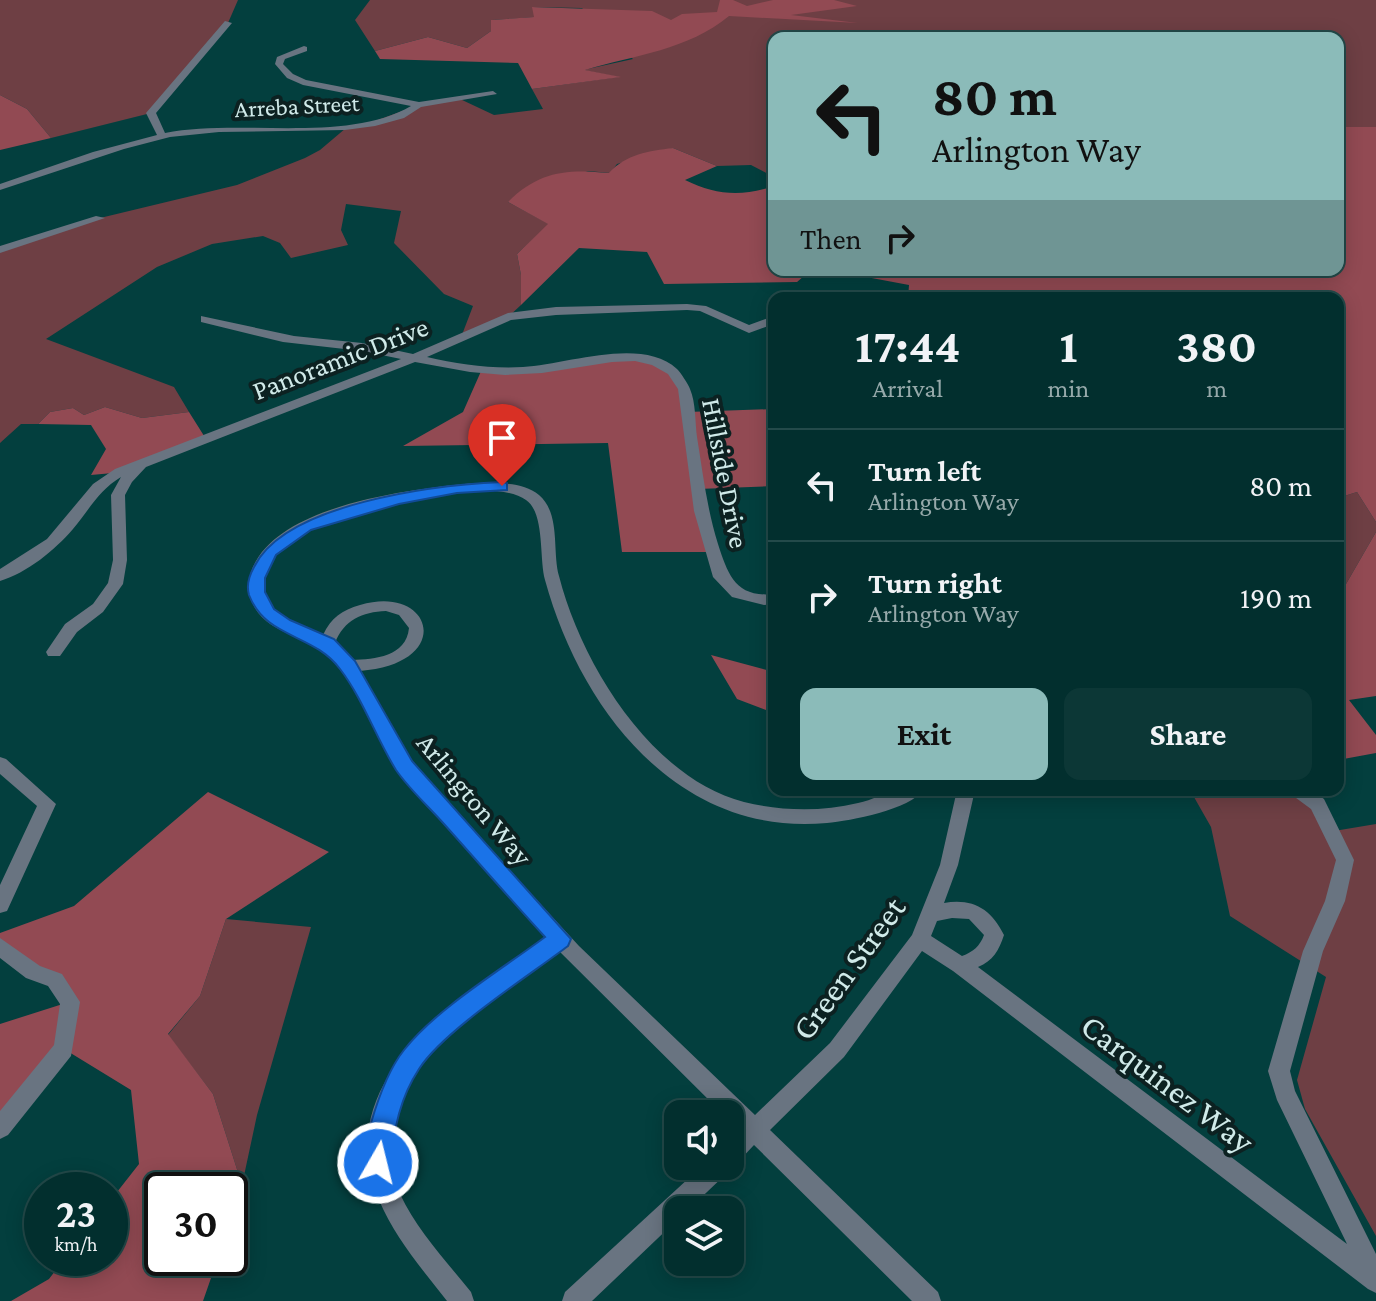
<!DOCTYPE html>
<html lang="en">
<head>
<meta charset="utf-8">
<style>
  :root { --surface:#022f2e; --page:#0c3736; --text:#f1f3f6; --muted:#96a9aa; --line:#234a4a; --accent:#8bbbb9 }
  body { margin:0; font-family:"Crimson Pro",serif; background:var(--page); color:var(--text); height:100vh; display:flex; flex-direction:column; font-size:30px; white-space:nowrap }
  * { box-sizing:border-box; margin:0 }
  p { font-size:26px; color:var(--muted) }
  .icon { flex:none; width:44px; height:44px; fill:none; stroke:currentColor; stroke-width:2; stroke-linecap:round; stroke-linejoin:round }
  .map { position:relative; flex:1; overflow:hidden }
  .panel { position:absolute; left:768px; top:292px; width:576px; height:504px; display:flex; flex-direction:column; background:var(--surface); border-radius:16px; box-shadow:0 4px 20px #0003,0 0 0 2px var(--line) }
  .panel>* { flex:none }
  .banner { position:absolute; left:768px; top:32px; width:576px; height:244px; border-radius:16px; box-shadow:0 4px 20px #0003,0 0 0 2px var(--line); background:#8bbbb9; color:#111; overflow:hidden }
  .fabs { position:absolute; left:664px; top:1100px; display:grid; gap:16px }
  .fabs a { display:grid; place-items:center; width:80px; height:80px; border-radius:16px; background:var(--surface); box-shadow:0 4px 20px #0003,0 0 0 2px var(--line); font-size:40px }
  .speed { position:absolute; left:24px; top:1172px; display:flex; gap:16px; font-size:40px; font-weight:700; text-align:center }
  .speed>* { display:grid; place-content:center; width:104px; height:104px; border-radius:50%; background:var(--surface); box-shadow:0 4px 20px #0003,0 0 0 2px var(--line); line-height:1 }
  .speed small { font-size:20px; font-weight:400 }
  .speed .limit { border:4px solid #111; border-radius:12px; background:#fff; color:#111 }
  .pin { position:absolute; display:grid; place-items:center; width:68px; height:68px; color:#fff; margin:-82px -34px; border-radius:50% 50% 50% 0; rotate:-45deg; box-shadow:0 0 8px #0007 }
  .pin .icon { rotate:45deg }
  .me { position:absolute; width:88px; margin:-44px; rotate:8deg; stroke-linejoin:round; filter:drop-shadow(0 0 6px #0008) }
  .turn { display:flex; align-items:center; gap:28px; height:168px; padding:0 32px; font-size:36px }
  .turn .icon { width:104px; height:104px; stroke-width:2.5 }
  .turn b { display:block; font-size:56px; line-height:68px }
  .then { display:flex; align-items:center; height:76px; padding:0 32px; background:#0003; gap:16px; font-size:30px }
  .eta { display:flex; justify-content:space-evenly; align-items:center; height:136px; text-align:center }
  .eta b { font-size:48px; font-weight:700; line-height:56px }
  .button { display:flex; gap:16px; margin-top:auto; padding:16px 32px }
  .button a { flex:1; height:92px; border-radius:16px; background:var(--accent); color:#111; font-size:32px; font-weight:700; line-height:92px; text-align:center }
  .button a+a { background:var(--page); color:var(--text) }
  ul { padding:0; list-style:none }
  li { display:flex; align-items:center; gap:24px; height:112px; padding:0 32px; border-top:2px solid var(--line) }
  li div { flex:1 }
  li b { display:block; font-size:30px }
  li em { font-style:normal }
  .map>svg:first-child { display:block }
  .green { fill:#6e3f44 }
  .forest { fill:#924a53 }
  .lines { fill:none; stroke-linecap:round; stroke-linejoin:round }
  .minor { fill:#697481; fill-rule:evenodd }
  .route { fill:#1a73e8; stroke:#114b97; stroke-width:2 }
  .labels { text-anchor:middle; stroke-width:8; stroke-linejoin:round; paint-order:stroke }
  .far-street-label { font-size:24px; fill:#d0eae9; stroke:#0c2121 }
  .street-label { font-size:28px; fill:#d0eae9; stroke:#0c2121 }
  .near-street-label { font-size:34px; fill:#d0eae9; stroke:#0c2121 }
</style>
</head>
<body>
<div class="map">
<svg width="1376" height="1301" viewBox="0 0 1376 1301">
  <rect width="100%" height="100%" fill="#033f3e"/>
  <path class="green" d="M 0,0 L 238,0 L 228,23 L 151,113 L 51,138 L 27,109 L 0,95 Z
    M 370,0 L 1376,0 L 1376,303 L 1338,270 L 1338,38 L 774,38 L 774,177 L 751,165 L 717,166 L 673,148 L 617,164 L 610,173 L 588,171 L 508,202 L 549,224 L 517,254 L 521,275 L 521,305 L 508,317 L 460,340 L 473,306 L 444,294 L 394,243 L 401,211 L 346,204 L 341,230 L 348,245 L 291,258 L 280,243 L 263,236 L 212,244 L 157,267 L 46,339 L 174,387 L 189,412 L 142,418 L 105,407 L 84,415 L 73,408 L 50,412 L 38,424 L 21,424 L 0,443 L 0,250 L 100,218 L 237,185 L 305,158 L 320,150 L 346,128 L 364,125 L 419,105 L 460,99 L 494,115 L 543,109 L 532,89 L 618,77 L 583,70 L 633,59 L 582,8 L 533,7 L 535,17 L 492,20 L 491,31 L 467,48 L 428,37 L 375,51 L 355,20 Z
    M 1357,492 L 1376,522 L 1376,532 L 1338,598 L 1338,498 Z
    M 1190,790 L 1298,790 L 1334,831 L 1376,824 L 1376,1236 L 1305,1109 L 1297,1080 L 1326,977 L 1230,916 L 1211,827 Z
    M 226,919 L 311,927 L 257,1115 L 242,1185 L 213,1094 L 168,1035 L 200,996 Z"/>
  <path class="forest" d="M 720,0 L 733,0 L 747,6 L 773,0 L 834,0 L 857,6 L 791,15 L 858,23 L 729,16 C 688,50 635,55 585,70 L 621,77 L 532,89 L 518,63 L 380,59 L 375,51 L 428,37 L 467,48 L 491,31 L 491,20 L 534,17 L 532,7 L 652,11 L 671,20 L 682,14 L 717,12 Z
    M 0,95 L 27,109 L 51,138 L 0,150 Z
    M 1338,127 L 1376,127 L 1376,522 L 1357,492 L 1338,498 L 1338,298 L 908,298 L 909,285 L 829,270 L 1338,270 Z
    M 673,148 L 717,166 L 685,180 C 716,195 741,197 774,186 L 774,270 L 811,270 L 797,282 L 664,284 L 647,252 L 579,248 L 521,305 L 521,275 L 517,254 L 548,224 L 508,202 C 539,171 567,169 609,173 C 626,154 649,151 673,148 Z
    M 640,358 L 678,374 L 687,412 L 774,409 L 774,486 L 698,489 L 713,552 L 622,552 L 608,443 L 403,446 L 463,412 L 482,369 L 520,371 Z
    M 105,407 L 142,418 L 189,412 L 206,439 L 113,473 L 91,475 L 106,449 L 91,425 L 38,424 L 50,412 L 73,408 L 84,415 Z
    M 1376,532 L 1376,696 L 1349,700 L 1376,735 L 1376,753 L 1338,760 L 1338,598 Z
    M 711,655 L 774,672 L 774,713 L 737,699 Z
    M 208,792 L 329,852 L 226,919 L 200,996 L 168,1034 L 213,1094 L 242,1185 L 230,1220 L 230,1190 L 162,1190 L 162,1258 L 218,1258 L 203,1301 L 11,1301 L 49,1279 L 65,1258 L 110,1258 L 110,1201 L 139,1164 L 131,1090 L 64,1049 L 0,1128 L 0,1024 L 69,1002 L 0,946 L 0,933 L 74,906 Z"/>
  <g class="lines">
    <path class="minor" d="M 225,21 L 232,23 L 156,113 L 165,133 C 239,118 346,144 411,106 L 303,85 L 287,78 L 275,64 L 277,57 L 304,46 L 307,47 L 307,51 L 285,59 L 283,64 L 293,74 L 306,80 L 419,102 L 493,91 L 497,94 L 421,107 L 404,118 L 375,126 L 345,130 L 219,132 L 170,137 L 124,149 L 0,190 L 0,184 L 93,152 L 157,135 L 146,113 Z
      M 96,216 L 105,218 L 0,253 L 0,246 Z
      M 687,304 L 706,306 L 749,325 L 774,316 L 774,324 L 749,333 L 700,311 L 687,310 L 556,315 L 511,320 L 427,357 C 458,364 491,369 523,367 C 566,365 641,336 677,369 C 681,373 688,384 690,389 C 696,403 695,422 697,437 C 703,474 707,509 718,544 C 728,575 736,598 774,594 L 774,604 L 764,605 L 732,597 L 713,577 L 694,511 L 678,389 L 668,374 L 652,365 L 635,361 L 612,362 L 542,373 L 505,375 L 470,372 L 415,362 L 146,467 L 132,482 L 125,495 L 127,560 L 123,584 L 103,612 L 77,632 L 60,656 L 48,656 L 46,652 L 65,624 L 93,604 L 108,583 L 113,560 L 111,495 L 121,477 C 99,490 89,510 73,529 C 55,550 27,573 0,581 L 0,569 L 47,539 L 93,484 L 115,469 L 401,359 L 362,351 L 283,342 L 201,322 L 201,316 L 294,336 L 362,343 L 413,354 L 508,313 L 556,307 Z
      M 474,483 C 494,483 522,481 539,495 C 561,514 552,551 559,576 C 581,663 651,778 744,802 C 781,811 821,812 858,803 C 872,800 885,793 899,790 C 906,788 915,790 923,790 C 911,809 850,821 827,823 C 679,837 581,711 545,580 C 539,558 545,513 526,500 C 488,472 337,513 298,536 C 281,546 265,562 264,583 C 264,593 267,604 274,611 C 287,623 307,627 323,635 C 331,618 342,610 360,605 C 433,583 456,664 360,671 L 402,748 L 420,773 L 579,946 L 755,1115 L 830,1043 L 912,935 L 940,865 L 957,790 L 975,790 L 958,865 L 944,903 C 973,898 991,909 1004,935 C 999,950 993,961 978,967 L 1347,1244 L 1277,1100 L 1268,1071 L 1303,951 L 1325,901 L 1336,860 L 1311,809 L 1292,795 L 1289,790 L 1311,790 L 1324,799 L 1354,860 L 1345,901 L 1323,951 L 1290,1071 L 1295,1091 L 1376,1254 L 1376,1293 L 1368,1289 L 953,971 L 922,951 L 844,1057 L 770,1130 L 938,1292 L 941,1301 L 912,1301 L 754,1145 L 738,1162 L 730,1165 L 730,1139 L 739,1130 L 730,1121 L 730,1114 L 723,1114 L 559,951 C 494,998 402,1046 392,1134 C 390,1154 391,1175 400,1194 C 417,1230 446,1261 471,1292 L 474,1301 L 447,1301 C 422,1269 395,1238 379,1200 C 327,1076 463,998 546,938 L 403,777 C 377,743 366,700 339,666 C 314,636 271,636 255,608 C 246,593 247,576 256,561 C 289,503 413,489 474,483 ZM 386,611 L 399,615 L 409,628 C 406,657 375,659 352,660 L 335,643 C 344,620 362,612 386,611 ZM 952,918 L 969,919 L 984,935 C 980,946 973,952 962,956 L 931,936 L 937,921 Z
      M 0,757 L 6,759 L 56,804 L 7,911 L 0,913 L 0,885 L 37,806 L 0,774 Z
      M 0,938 L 40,966 L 62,974 L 80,1002 L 71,1056 L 8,1135 L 0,1139 L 0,1111 L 54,1045 L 60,1004 L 48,986 L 26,978 L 0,958 Z
      M 702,1166 L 729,1166 L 726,1174 L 688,1210 L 678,1210 L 678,1219 L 592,1301 L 562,1301 L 565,1292 Z"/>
  </g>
  <path class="route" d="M 502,482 L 507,483 L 507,490 L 457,493 L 399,504 L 311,530 L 276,555 L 265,578 L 265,592 L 274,609 L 290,620 L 334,639 L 355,661 L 412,761 L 571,939 L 568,946 C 530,975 443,1031 419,1069 C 400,1098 394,1128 391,1163 L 387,1172 L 378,1175 L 369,1172 C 363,1158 367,1138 371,1123 C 378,1099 388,1070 404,1050 C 436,1009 502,969 545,937 C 511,900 478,862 444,824 C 429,807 409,789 396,770 C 376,738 363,699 340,669 C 313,633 266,639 249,595 C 246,585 249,576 254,567 C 285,503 436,485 502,482 Z"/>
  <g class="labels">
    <g class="far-street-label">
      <text transform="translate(297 106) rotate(-3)" y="8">Arreba Street</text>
    </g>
    <g class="street-label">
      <text transform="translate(340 358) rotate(-21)" y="10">Panoramic Drive</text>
      <text transform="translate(726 473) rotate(79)" y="10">Hillside Drive</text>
      <text transform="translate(475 799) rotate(50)" y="10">Arlington Way</text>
    </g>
    <g class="near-street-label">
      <text transform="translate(848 968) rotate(-54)" y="12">Green Street</text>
      <text transform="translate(1168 1083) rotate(37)" y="12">Carquinez Way</text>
    </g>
  </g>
</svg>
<div class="fabs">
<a><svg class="icon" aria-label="sound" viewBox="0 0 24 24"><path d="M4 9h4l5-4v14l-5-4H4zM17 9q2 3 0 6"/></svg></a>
<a><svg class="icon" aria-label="layers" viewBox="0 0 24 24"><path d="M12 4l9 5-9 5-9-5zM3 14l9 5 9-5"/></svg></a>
</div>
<div class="speed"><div>23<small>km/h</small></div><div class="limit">30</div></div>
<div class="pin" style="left:502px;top:486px;background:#d93025"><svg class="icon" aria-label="arrive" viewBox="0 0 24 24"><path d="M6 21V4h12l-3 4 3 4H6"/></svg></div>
<svg class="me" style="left:378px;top:1163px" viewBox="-20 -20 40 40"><circle r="17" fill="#1a73e8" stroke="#fff" stroke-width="3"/><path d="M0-11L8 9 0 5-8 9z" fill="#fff"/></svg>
<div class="banner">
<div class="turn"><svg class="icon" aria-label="left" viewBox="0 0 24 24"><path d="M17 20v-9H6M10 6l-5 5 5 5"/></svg><div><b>80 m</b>Arlington Way</div></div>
<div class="then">Then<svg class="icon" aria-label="right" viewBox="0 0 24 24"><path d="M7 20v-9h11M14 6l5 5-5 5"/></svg></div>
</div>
<section class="panel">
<div class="eta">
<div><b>17:44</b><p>Arrival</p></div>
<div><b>1</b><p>min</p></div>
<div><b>380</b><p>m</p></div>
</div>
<ul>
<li><svg class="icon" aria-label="left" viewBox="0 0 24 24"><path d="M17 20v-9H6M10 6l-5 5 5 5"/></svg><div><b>Turn left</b><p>Arlington Way</p></div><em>80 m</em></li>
<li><svg class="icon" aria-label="right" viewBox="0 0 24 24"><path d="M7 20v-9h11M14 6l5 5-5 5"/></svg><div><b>Turn right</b><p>Arlington Way</p></div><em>190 m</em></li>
</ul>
<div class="button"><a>Exit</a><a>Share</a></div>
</section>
</div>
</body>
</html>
